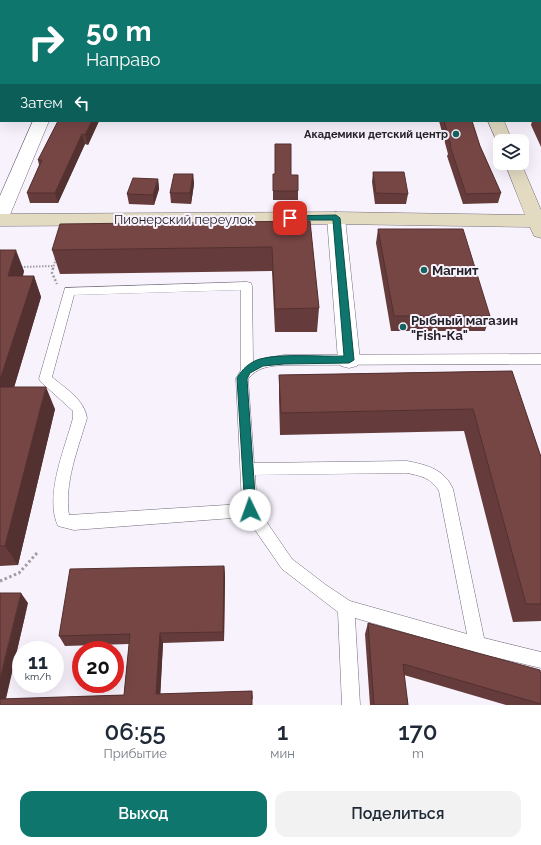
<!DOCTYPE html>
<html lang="ru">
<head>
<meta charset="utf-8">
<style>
  :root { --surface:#fff; --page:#f2f2f3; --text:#1f2937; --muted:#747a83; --accent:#0f766e }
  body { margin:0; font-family:Raleway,sans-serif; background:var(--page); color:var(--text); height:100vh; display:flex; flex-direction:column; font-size:15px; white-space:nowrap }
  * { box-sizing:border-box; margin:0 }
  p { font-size:13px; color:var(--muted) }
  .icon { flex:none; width:22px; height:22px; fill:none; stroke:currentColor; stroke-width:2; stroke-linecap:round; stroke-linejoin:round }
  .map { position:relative; height:705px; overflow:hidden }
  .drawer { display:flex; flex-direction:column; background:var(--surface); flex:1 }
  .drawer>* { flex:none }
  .top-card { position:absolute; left:0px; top:0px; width:541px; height:122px; box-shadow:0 4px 16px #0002; background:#0f766e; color:#fff; overflow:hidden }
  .buttons { position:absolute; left:493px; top:134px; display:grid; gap:8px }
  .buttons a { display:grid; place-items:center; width:36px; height:36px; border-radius:8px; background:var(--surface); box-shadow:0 4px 16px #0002; font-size:20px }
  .speed { position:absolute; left:12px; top:641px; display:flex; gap:8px; font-size:20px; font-weight:700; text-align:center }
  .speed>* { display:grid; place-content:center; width:52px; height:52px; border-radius:50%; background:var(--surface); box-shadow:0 4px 16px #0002; line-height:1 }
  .speed small { font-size:10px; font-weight:400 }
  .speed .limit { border:6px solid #d22; background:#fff; color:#111 }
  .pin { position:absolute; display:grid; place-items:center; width:34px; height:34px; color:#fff; margin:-17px; border-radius:8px; box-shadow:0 2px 6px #0006 }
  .me { position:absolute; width:44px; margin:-22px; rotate:357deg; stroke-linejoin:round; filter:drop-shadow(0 0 3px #0008) }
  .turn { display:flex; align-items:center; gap:14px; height:84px; padding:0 20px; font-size:18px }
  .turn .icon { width:52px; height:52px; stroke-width:2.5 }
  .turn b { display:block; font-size:28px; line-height:34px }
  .then { display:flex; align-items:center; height:38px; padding:0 20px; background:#0003; gap:8px; font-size:15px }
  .eta { display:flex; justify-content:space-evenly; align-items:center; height:68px; text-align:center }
  .eta b { font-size:24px; font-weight:600; line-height:28px }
  .action { display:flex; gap:8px; margin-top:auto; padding:8px 20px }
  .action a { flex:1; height:46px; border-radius:12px; background:var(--accent); color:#fff; font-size:16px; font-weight:600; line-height:46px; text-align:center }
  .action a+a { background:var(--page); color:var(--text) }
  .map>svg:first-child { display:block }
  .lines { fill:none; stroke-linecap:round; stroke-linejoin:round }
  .lane-casing { stroke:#736b7b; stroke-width:1 }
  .street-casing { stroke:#736b7b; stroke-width:1 }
  .secondary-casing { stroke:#736b7b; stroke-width:1 }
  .path-far2 { stroke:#a19ca5; stroke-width:2; stroke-dasharray:1.5 1.5; stroke-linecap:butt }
  .path-far1 { stroke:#a19ca5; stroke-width:2.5; stroke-dasharray:2 2; stroke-linecap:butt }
  .path { stroke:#a19ca5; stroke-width:3; stroke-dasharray:2.5 2.5; stroke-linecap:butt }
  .lane { fill:#fff; fill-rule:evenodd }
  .street { fill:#fff; fill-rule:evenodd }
  .secondary { fill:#e2dac1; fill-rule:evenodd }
  .wall { fill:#653c3b }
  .shaded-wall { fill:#533130 }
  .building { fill:#764645; stroke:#533130 }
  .route { fill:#0f766e; stroke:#0a4d48 }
  .poi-dot { fill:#136362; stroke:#f7f2fc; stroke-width:1.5 }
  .labels { text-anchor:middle; stroke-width:4; stroke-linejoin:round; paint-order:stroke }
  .far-poi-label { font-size:11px; font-weight:bold; fill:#262229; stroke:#f7f2fc; text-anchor:end }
  .street-label { font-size:13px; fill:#262229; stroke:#f7f2fc }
  .poi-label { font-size:13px; font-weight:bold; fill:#262229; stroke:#f7f2fc; text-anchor:start }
</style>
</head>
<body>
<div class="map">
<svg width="541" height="705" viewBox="0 0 541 705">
  <rect width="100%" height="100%" fill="#f7f2fc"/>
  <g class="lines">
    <defs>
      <path id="lane" d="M 7,0 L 14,0 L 7,1 Z
        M 373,0 L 379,0 L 379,1 L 373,1 Z
        M 0,17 L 1,17 L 0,23 Z
        M 0,34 L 1,34 L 1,39 L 0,39 Z
        M 247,282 L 251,283 L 252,286 L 253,362 L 266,358 L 284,355 L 541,354 L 541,364 L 284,365 C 270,366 257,367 248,379 L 254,463 L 407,461 C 427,465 444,469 453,489 L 484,638 L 541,652 L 541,668 L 477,653 L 355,618 L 360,705 L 342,705 L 338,612 L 282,569 L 246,517 L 74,530 L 58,526 C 44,496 65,448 73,418 L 73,411 L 41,382 L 39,379 L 65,288 ZM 241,290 L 241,370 L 236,378 L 242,504 L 69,515 C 64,483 78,449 87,418 C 84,399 66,389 52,377 L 74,295 ZM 407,473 C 422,476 431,478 439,491 L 467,634 L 350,601 L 326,585 L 292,559 L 257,508 L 255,475 Z"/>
      <path id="street" d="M 33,121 L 49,121 L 9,217 L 6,221 L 0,223 L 0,196 Z
        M 336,212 L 342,214 L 345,218 L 360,360 L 357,366 L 349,368 L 341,366 L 338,360 L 327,218 L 330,214 Z"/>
      <path id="secondary" d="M 442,0 L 454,0 L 455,1 L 443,1 Z
        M 488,121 L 504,121 L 512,141 L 500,141 L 500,145 L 498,144 Z
        M 505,163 L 521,163 L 541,210 L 541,238 L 534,236 L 530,227 L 336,224 L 0,226 L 0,214 L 336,212 L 525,215 Z"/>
    </defs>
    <use href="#lane" class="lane-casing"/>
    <use href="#street" class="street-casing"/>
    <use href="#secondary" class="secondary-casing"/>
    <path class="path-far2" d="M 21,267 L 54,266
      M 53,269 L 56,258"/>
    <path class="path-far1" d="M 53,268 L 52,273 L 57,284"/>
    <path class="path" d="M 0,581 L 19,573 L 37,553"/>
    <use href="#lane" class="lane"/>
    <use href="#street" class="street"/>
    <use href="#secondary" class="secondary"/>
  </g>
  <path class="wall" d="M 59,0 L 141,0 L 140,1 L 59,1 Z
    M 540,97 L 541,99 L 541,147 L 531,125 L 532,121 L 540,121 Z
    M 58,121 L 99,121 L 88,145 L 85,144 L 58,203 L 30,203 L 27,193 L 39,165 L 38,160 Z
    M 439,121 L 472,121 L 480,146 L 501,193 L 498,203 L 463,204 L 447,156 L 448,154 Z
    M 373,172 L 408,194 L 406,204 L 375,204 L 372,182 Z
    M 193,174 L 194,184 L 191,204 L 171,203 L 170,193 Z
    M 273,174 L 291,175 L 298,191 L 298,200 L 273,200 Z
    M 158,179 L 159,189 L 154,205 L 129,204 L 127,194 Z
    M 310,221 L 319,308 L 317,332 L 275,332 L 272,271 L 60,274 L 52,250 Z
    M 378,229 L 490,316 L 485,331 L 391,331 L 376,243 Z
    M 0,250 L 24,271 L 23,276 L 34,276 L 41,297 L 14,387 L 55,409 L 18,565 L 0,566 Z
    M 512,371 L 541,457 L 541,621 L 513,622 L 464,431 L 280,435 L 279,398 L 279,375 Z
    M 224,566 L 225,576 L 224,641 L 163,643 L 160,694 L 252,691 L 253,699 L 0,705 L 28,603 L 6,699 L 124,695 L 129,644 L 65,646 L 59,636 Z
    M 368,623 L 541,675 L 541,705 L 506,705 L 404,675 L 408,705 L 370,705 L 365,634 Z"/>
  <path class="shaded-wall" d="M 1,103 L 1,118 L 0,120 L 0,104 Z
    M 92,121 L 99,121 L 88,145 L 85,135 Z
    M 82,134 L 85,144 L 58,203 L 55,193 Z
    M 193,174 L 194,184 L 191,204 L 190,193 Z
    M 158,179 L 159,189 L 154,205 L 153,195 Z
    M 16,250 L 24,271 L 16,297 L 8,276 Z
    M 34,276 L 41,297 L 8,408 L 0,393 L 0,380 Z
    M 46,387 L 55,409 L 18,565 L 5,546 Z
    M 224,566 L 225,576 L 224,641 L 223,632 Z
    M 21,593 L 28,603 L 4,705 L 0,703 L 0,679 Z
    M 160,633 L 163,643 L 160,702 L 156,694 Z"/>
  <path class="building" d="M 99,0 L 137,0 L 137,1 L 110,1 L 111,0 Z
    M 220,0 L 275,0 L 275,1 L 220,1 Z
    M 388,0 L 413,0 L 413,1 L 388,1 Z
    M 481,0 L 499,0 L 499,1 L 479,1 L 481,1 Z
    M 0,93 L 1,93 L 1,103 L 0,104 Z
    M 540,103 L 541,103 L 541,109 L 540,107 Z
    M 58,121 L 92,121 L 85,135 L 82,134 L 55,193 L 27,193 L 42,160 L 38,160 Z
    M 444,121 L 472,121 L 480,146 L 501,193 L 466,194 L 450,146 L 451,146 Z
    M 275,144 L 291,144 L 291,175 L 298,175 L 298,191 L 273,191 L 273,174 L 275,174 Z
    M 373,172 L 404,172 L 408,194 L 376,193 Z
    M 174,174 L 193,174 L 190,193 L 170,193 Z
    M 133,178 L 158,179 L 153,195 L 127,194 Z
    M 310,221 L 319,308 L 275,309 L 272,247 L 52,250 L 60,224 Z
    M 378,229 L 463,229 L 490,316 L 394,316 Z
    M 0,250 L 16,250 L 8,276 L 34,276 L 0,380 Z
    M 512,371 L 541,457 L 541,604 L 526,604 L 473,409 L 281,413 L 279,375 Z
    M 0,387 L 46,387 L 5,546 L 0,546 Z
    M 224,566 L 223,632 L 160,633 L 156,694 L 252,691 L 252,705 L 0,705 L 0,699 L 124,695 L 130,634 L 59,636 L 70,569 Z
    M 0,593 L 21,593 L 0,679 Z
    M 368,623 L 540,670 L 541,675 L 541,704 L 403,664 L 408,705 L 374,705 Z"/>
  <path class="route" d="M 336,215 L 340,218 L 354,360 L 349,363 L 284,364 L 263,366 L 250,373 L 247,379 L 256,510 L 254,513 L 250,515 L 247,513 L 245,510 L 237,378 C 242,369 250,362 260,359 C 282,353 321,357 344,356 L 333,220 L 290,220 L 286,218 L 290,216 Z"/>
  <g class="poi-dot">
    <circle cx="456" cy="134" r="4"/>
    <circle cx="424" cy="270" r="4"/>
    <circle cx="403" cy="327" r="4"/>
  </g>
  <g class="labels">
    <g class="far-poi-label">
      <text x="448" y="138">Академики детский центр</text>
    </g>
    <g class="street-label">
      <text x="184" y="224">Пионерский переулок</text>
    </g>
    <g class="poi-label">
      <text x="432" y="275">Магнит</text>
      <text x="411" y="325">Рыбный магазин<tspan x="411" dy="15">"Fish-Ка"</tspan></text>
    </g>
  </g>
</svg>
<div class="buttons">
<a><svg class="icon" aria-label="layers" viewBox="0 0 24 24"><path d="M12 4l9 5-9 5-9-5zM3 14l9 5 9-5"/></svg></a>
</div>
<div class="speed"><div>11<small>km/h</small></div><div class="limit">20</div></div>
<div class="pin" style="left:290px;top:218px;background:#d93025"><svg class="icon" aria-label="arrive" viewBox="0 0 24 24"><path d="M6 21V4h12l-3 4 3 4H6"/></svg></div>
<svg class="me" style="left:250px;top:510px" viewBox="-20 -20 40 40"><circle r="19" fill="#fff"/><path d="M0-13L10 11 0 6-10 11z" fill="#0f766e"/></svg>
<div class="top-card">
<div class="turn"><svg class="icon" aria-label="right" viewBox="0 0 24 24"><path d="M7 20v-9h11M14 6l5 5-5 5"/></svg><div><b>50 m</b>Направо</div></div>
<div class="then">Затем<svg class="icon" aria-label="left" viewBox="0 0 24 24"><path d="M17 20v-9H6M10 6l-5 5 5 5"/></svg></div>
</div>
</div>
<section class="drawer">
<div class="eta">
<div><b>06:55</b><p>Прибытие</p></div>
<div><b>1</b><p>мин</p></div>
<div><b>170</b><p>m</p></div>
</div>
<div class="action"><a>Выход</a><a>Поделиться</a></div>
</section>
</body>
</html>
